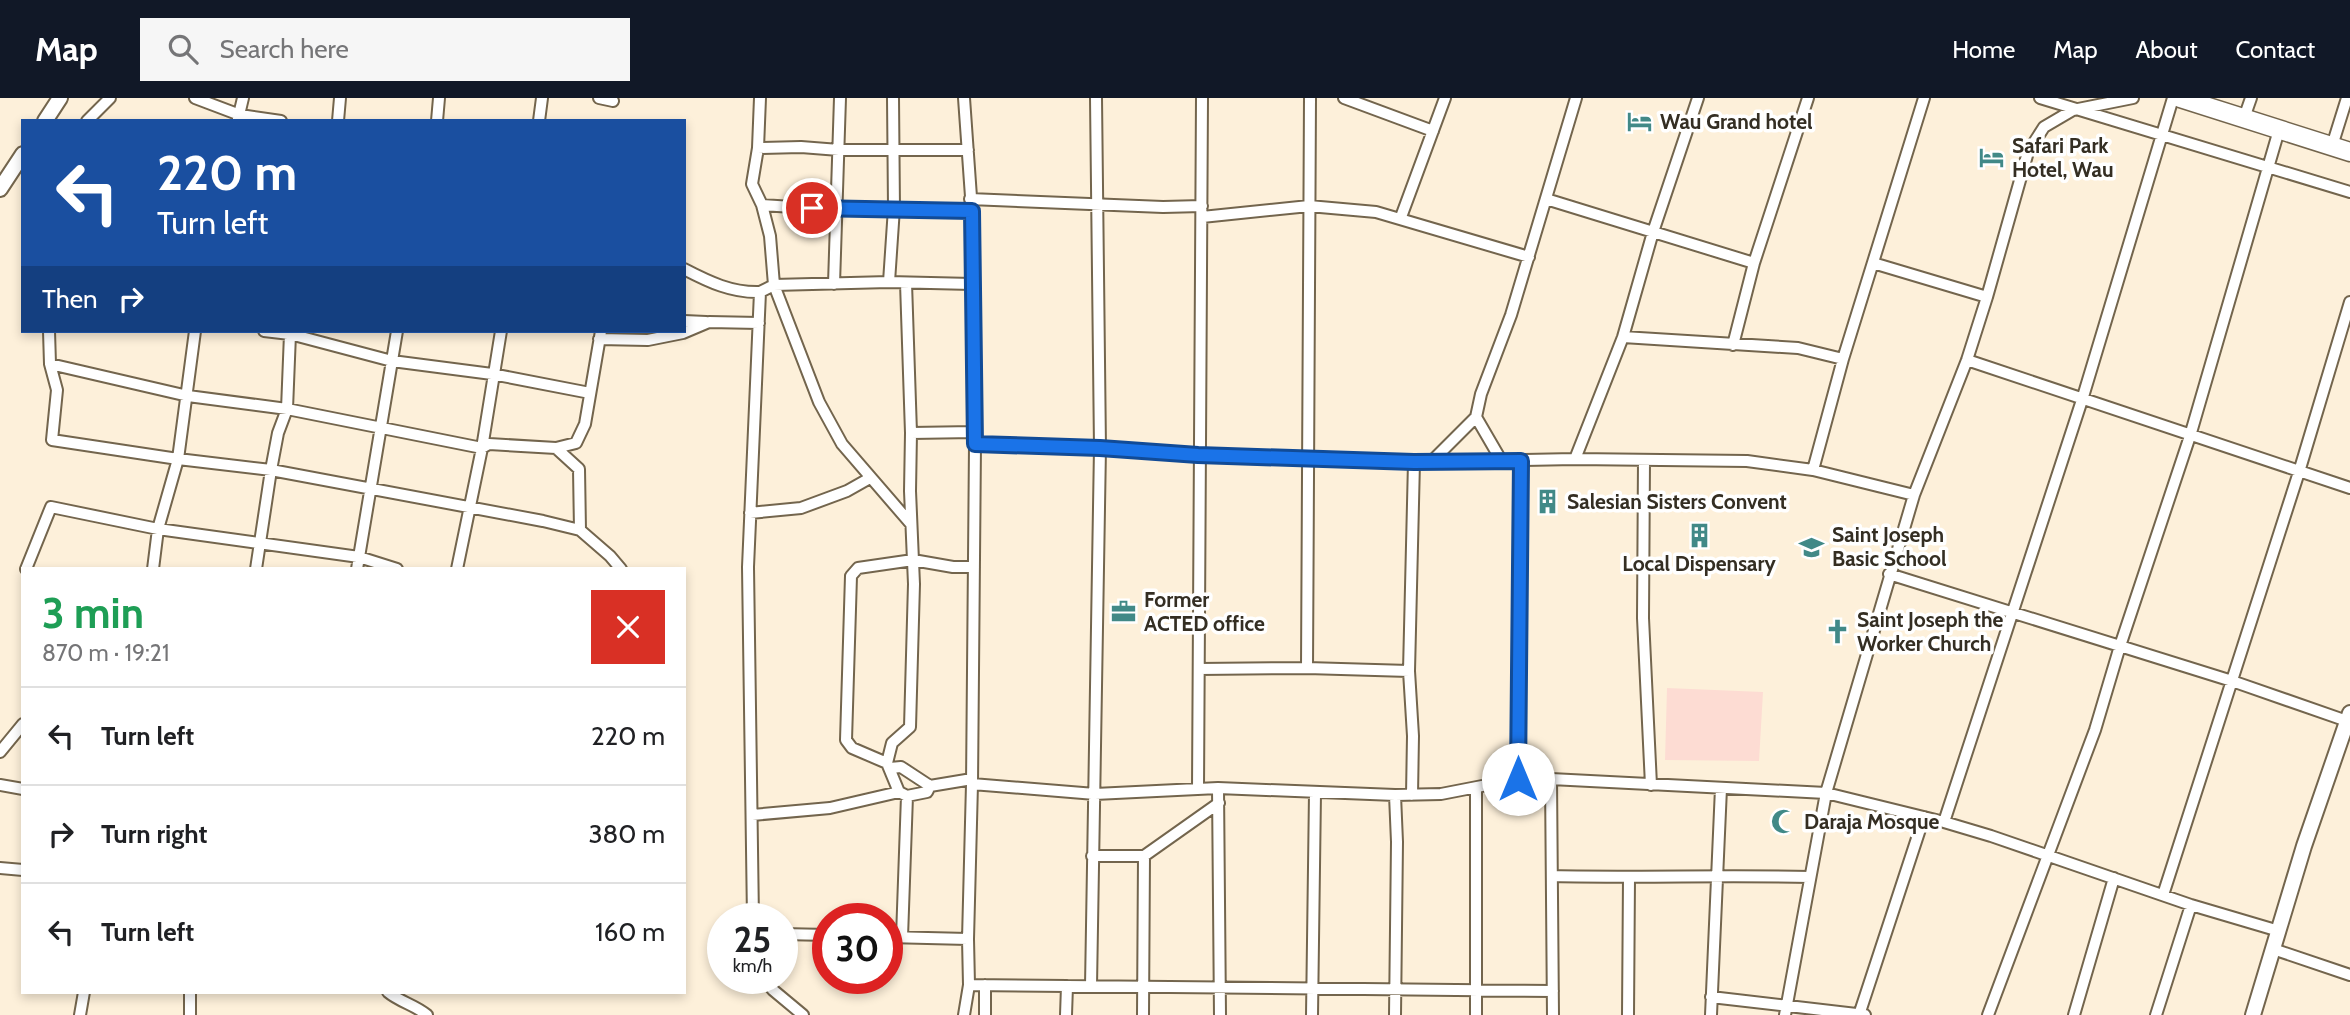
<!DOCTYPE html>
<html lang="en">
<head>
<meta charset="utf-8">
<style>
  :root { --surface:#fff; --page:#f6f6f6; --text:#202124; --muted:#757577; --line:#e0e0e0; --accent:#111827 }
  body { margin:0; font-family:Cabin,sans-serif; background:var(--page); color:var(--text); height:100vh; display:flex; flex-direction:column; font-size:26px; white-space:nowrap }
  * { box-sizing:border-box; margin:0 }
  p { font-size:23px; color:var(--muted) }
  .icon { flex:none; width:38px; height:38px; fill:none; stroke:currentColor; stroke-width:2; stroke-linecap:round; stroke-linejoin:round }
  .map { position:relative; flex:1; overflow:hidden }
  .details { position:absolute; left:21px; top:469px; width:665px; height:427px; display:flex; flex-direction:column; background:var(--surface); border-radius:0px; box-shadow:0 4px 10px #0003 }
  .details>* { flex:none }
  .top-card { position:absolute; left:21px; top:21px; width:665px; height:214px; border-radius:0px; box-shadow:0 4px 10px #0003; background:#1a4fa0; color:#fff; overflow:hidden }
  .speed { position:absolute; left:707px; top:805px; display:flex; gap:14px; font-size:35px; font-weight:700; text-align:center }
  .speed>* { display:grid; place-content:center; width:91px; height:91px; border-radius:50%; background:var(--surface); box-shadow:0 4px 10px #0003; line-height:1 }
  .speed small { font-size:18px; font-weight:400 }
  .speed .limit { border:10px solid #d22; background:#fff; color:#111 }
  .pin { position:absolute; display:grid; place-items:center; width:60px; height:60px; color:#fff; margin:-30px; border:4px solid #fff; border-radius:50%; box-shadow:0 2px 7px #0007 }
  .me { position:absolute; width:77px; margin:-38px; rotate:0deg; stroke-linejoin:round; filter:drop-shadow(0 0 5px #0008) }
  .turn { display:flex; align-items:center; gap:24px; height:147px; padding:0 21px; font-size:32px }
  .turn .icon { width:91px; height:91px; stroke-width:2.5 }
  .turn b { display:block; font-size:49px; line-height:60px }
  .then { display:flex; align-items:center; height:66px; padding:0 21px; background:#0003; gap:14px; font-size:26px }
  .round { display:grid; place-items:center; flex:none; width:74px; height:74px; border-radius:0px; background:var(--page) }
  .headline { display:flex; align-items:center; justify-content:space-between; height:119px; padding:0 21px }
  h1 { font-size:42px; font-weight:800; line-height:52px; color:#1e9e55 }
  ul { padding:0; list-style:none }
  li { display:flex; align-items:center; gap:21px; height:98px; padding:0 21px; border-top:2px solid var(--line) }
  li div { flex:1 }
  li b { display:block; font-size:26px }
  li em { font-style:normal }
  header { display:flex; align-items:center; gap:42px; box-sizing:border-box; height:98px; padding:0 35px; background:var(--accent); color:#fff }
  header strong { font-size:33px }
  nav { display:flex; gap:38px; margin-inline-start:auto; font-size:24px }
  .search { width:490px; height:63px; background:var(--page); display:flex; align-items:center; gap:18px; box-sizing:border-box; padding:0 24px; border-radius:0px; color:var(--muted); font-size:26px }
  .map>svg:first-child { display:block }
  .green { fill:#fddcd3 }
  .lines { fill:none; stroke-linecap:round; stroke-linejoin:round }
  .minor-casing { stroke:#73654d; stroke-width:14 }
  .tertiary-casing { stroke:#73654d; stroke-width:18 }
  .primary-casing { stroke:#73654d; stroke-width:21 }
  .minor { stroke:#fff; stroke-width:10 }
  .tertiary { stroke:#fff; stroke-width:14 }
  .primary { stroke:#fff; stroke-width:18 }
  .route-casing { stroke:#114b97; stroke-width:18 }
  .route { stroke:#1a73e8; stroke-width:12 }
  .labels { text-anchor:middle; stroke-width:7; stroke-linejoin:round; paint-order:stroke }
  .poi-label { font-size:21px; font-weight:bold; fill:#342e23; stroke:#fff; text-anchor:start }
</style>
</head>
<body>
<header>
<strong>Map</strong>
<div class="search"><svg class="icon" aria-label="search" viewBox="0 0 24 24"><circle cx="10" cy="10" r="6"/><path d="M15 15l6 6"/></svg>Search here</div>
<nav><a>Home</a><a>Map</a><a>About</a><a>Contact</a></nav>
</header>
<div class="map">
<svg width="2350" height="917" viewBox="0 0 2350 917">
  <rect width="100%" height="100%" fill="#fdf0da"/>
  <path class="green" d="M 1667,590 L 1763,594 L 1759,663 L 1665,662 Z"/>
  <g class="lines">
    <defs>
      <path id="minor" d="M 195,0 L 240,17 L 281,23
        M 599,0 L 613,3
        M 760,0 L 758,50 L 752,86 L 762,107 L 770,138 L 774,187 L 819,304 L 842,346 L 911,426
        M 1344,0 L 1433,33
        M 2040,0 L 2350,94
        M 2244,20 L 2251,0
        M 238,21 L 243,0
        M 87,23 L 110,0
        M 338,23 L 340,0
        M 437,23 L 439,0
        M 539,23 L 542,0
        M 2332,48 L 2347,0
        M 758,50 L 801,49 L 839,52 L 968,52
        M 970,101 L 1163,109 L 1202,108
        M 1546,101 L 1754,165
        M 762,107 L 837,112 L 894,110 L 972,113
        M 1202,119 L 1309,108 L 1376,114 L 1529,159
        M 1401,119 L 1445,0
        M 1873,165 L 1987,199
        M 684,171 C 709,184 732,195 760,194
        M 889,184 L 894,110 L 893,0
        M 834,186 L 840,0
        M 684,223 L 706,224
        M 49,233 L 50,266 L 57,292 L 52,342 L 178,361 L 271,372 L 543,423 L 580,432 L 610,458 L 621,471
        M 264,233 L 290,236 L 392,263 L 492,276 L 590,295
        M 1623,239 L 1798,250 L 1843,261
        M 599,241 L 648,242 L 683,235 L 709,224 L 759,225
        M 1733,247 L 1754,165 L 1808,0
        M 1967,262 L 2350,390
        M 50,266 L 188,298 L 287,311 L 482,350 L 489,346 L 556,350
        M 1476,319 L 1501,362
        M 911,335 L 974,334
        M 975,347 L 1100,350 L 1198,357 L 1414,364 L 1575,361 L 1747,363 L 1813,372 L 1914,397
        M 1575,361 L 1623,239 L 1653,134 L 1698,0
        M 1644,362 L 1643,520 L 1651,687
        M 1432,363 L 1476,319 L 1481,296 L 1511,217 L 1576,0
        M 1813,372 L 1843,261 L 1924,0
        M 750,415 L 801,410 L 847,393 L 870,380
        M 580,432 L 579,371 L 556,350 L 576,345 L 585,326 L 601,233
        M 26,471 L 51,409 L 158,431 L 359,459 L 397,471
        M 153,471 L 158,431 L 178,361 L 195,233
        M 256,471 L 271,372 L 278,335 L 287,311 L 290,236 L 293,233
        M 357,471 L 397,233
        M 457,471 L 482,350 L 501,233
        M 1889,476 L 2232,583 L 2347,623
        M 1307,570 L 1310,0
        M 1199,571 L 1307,570 L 1409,573
        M 0,654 L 23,626
        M 887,665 L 892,645 L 910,629 L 914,486 L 910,393 L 911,335 L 906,185
        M 890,670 L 901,669 L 930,688
        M 1518,681 L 1521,363
        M 1551,681 L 1553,917
        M 972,686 L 1095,696 L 1218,690 L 1395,697 L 1441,696 L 1518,681 L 1551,681 L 1826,695 L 1944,724 L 1991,738 L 2191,807 L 2279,833
        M 0,687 L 23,691
        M 1218,690 L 1220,917
        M 1476,690 L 1476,917
        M 1198,691 L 1202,0
        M 899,694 L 887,665 L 852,650 L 846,642 L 851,478 L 858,470 L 913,462 L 953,469 L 974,469
        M 1412,697 L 1413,638 L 1409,573 L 1414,364
        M 752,717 L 830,710 L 899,694 L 907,698 L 927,694 L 930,688 L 972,681
        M 1944,724 L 2082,302 L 2173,0
        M 1092,758 L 1144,758 L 1143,917
        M 1144,758 L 1219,705
        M 0,770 L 23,772
        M 1553,778 C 1639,780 1724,777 1810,779
        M 2163,797 L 2299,374 L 2350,204
        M 753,821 L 748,469 L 760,194 L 774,187 L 889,184 L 972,186
        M 782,836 L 828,837
        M 887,839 L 968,841
        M 902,839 L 907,698
        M 2273,851 L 2350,877
        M 763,880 L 773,892 L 803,917
        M 969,887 L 1553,893
        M 985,887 L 985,917
        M 1091,888 L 1100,350 L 1096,0
        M 190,894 L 190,917
        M 388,894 C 400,904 415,907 427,917
        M 1711,899 L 1865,917
        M 80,917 L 84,894
        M 964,917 L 969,887 L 968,841 L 972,686 L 975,347 L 972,113 L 964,0
        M 1066,917 L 1067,888
        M 1312,917 L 1315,695
        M 1395,917 L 1397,744 L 1395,697
        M 1628,917 L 1629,780
        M 1711,917 L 1721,690
        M 1785,917 L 1826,695 L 1914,397 L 1967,262 L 1987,199 L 2028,54 L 2044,29 L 2073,12 L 2133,0
        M 1859,917 L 1924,719
        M 1988,917 L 2095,632 L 2120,548 L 2190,338 L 2279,32
        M 2074,917 L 2114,780
        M 2156,917 L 2191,807"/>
      <path id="tertiary" d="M 45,23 L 60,0
        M 0,91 L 23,56
        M 2253,917 L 2304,748 L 2350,615"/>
      <path id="primary" d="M 2180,0 L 2350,54"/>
    </defs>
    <use href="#minor" class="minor-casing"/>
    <use href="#tertiary" class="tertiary-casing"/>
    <use href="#primary" class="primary-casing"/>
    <use href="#minor" class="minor"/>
    <use href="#tertiary" class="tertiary"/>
    <use href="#primary" class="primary"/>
  </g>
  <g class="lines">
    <defs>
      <path id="route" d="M 812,110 L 972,113 L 975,346 L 1100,350 L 1198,357 L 1414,364 L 1521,363 L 1518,681"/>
    </defs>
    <use href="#route" class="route-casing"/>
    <use href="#route" class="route"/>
  </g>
  <defs>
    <symbol id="hotel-bare" viewBox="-9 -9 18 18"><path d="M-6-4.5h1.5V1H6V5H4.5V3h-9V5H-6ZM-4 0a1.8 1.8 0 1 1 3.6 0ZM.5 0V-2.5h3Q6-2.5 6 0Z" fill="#418987" stroke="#fff" stroke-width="2.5" paint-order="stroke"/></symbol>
    <symbol id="building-bare" viewBox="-9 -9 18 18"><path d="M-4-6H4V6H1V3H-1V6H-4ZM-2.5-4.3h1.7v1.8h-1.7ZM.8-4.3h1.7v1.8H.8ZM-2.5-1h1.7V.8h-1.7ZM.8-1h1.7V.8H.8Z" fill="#418987" stroke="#fff" stroke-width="2.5" paint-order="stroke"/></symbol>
    <symbol id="university-bare" viewBox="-9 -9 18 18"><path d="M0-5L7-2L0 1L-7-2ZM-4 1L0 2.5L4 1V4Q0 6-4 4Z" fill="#418987" stroke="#fff" stroke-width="2.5" paint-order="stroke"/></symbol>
    <symbol id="office-bare" viewBox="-9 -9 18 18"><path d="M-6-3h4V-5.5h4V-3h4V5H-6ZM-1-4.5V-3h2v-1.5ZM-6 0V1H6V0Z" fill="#418987" stroke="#fff" stroke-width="2.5" paint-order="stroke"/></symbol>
    <symbol id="church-bare" viewBox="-9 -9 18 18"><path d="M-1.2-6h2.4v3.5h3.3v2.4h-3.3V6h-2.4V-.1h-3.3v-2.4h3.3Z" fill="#418987" stroke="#fff" stroke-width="2.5" paint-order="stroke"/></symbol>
    <symbol id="mosque-bare" viewBox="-9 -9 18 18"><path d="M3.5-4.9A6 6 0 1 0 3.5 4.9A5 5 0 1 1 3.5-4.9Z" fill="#418987" stroke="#fff" stroke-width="2.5" paint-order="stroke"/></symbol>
  </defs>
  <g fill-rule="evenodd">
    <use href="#hotel-bare" x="1622" y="6" width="35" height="35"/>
    <use href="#hotel-bare" x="1974" y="42" width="35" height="35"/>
    <use href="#building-bare" x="1530" y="386" width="35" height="35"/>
    <use href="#building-bare" x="1682" y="420" width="35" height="35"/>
    <use href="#university-bare" x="1794" y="432" width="35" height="35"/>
    <use href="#office-bare" x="1106" y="496" width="35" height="35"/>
    <use href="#church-bare" x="1820" y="516" width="35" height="35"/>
    <use href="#mosque-bare" x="1766" y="706" width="35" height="35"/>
  </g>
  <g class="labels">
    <g class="poi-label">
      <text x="1660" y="31">Wau Grand hotel</text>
      <text x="2012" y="55">Safari Park<tspan x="2012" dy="24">Hotel, Wau</tspan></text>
      <text x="1567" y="411">Salesian Sisters Convent</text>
      <text x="1832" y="444">Saint Joseph<tspan x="1832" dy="24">Basic School</tspan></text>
      <text x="1699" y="473" text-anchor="middle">Local Dispensary</text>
      <text x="1144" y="509">Former<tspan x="1144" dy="24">ACTED office</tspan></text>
      <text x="1857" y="529">Saint Joseph the<tspan x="1857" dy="24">Worker Church</tspan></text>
      <text x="1804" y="731">Daraja Mosque</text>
    </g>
  </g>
</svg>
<div class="speed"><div>25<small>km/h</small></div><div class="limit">30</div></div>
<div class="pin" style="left:812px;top:110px;background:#d93025"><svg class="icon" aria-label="arrive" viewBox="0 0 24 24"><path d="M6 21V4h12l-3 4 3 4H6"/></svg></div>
<svg class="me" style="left:1518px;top:681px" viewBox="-20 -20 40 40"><circle r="19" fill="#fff"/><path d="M0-13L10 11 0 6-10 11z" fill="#1a73e8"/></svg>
<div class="top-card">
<div class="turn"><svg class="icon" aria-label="left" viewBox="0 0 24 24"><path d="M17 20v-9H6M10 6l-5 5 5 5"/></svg><div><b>220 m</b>Turn left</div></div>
<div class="then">Then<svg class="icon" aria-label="right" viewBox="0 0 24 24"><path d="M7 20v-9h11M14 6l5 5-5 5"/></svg></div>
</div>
<section class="details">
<div class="headline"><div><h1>3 min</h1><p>870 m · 19:21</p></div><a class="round" style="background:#d93025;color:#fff"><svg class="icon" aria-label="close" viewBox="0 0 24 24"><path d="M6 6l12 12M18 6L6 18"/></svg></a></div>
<ul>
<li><svg class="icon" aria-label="left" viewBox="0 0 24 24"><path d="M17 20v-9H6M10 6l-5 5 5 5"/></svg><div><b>Turn left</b></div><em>220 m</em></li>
<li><svg class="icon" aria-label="right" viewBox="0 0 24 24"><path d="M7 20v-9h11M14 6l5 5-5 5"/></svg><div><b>Turn right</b></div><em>380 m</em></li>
<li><svg class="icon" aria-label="left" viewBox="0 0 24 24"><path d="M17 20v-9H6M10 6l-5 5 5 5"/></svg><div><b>Turn left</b></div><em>160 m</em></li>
</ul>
</section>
</div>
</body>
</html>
